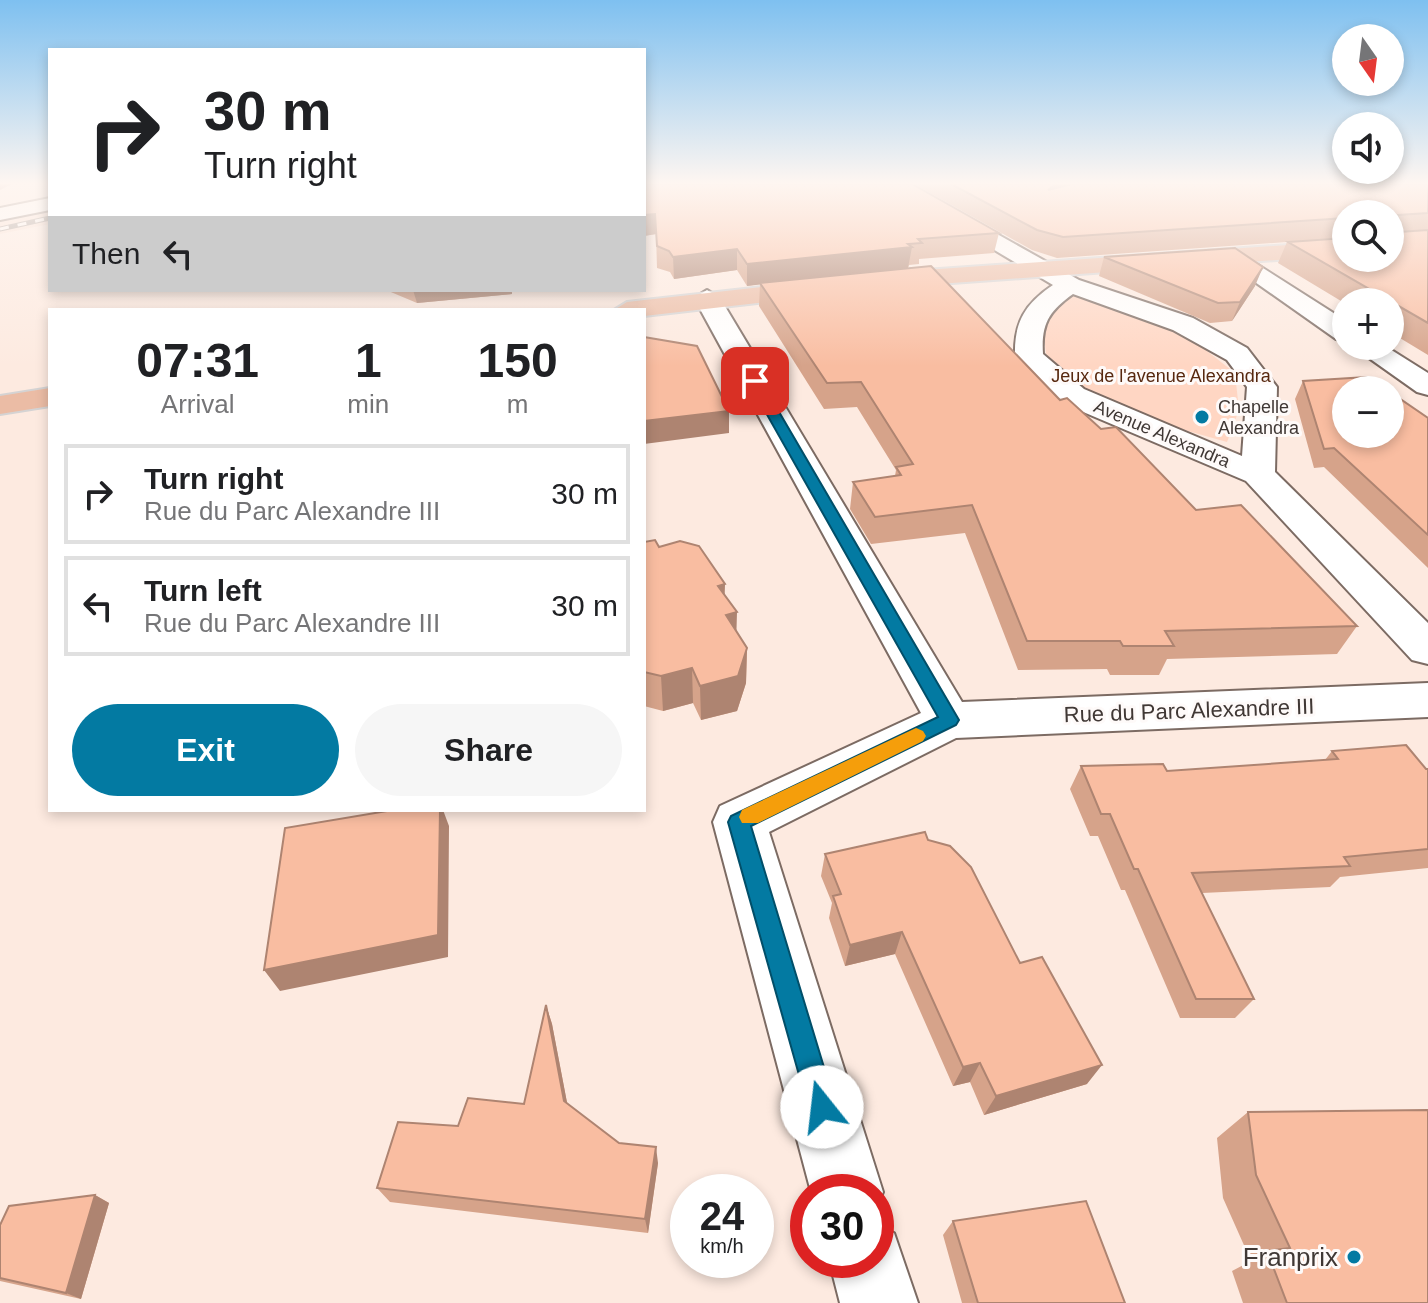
<!DOCTYPE html>
<html lang="en">
<head>
<meta charset="utf-8">
<style>
  :root { --surface:#fff; --page:#f6f6f6; --text:#202124; --muted:#757577; --line:#e0e0e0; --accent:#037aa2 }
  body { margin:0; font-family:Arial,sans-serif; background:var(--page); color:var(--text); height:100vh; display:flex; flex-direction:column; font-size:30px; white-space:nowrap }
  * { box-sizing:border-box; margin:0 }
  p { font-size:26px; color:var(--muted) }
  .icon { flex:none; width:44px; height:44px; fill:none; stroke:currentColor; stroke-width:2; stroke-linecap:round; stroke-linejoin:round }
  .map { position:relative; flex:1; overflow:hidden }
  .sheet { position:absolute; left:48px; top:308px; width:598px; height:504px; display:flex; flex-direction:column; background:var(--surface); border-radius:0px; box-shadow:0 4px 12px #0003 }
  .sheet>* { flex:none }
  .guide { position:absolute; left:48px; top:48px; width:598px; height:244px; border-radius:0px; box-shadow:0 4px 12px #0003; background:#fff; color:var(--text); overflow:hidden }
  .needle { width:52px; rotate:166deg }
  .controls { position:absolute; left:1332px; top:24px; display:grid; gap:16px }
  .controls a { display:grid; place-items:center; width:72px; height:72px; border-radius:50%; background:var(--surface); box-shadow:0 4px 12px #0003; font-size:40px }
  .speed { position:absolute; left:670px; top:1174px; display:flex; gap:16px; font-size:40px; font-weight:700; text-align:center }
  .speed>* { display:grid; place-content:center; width:104px; height:104px; border-radius:50%; background:var(--surface); box-shadow:0 4px 12px #0003; line-height:1 }
  .speed small { font-size:20px; font-weight:400 }
  .speed .limit { border:12px solid #d22; background:#fff; color:#111 }
  .pin { position:absolute; display:grid; place-items:center; width:68px; height:68px; color:#fff; margin:-34px; border-radius:16px; box-shadow:0 4px 12px #0006 }
  .me { position:absolute; width:88px; margin:-44px; rotate:344deg; stroke-linejoin:round; filter:drop-shadow(0 0 6px #0008) }
  .turn { display:flex; align-items:center; gap:28px; height:168px; padding:0 24px; font-size:36px }
  .turn .icon { width:104px; height:104px; stroke-width:2.5 }
  .turn b { display:block; font-size:56px; line-height:68px }
  .then { display:flex; align-items:center; height:76px; padding:0 24px; background:#0003; gap:16px; font-size:30px }
  .eta { display:flex; justify-content:space-evenly; align-items:center; height:136px; text-align:center }
  .eta b { font-size:48px; font-weight:600; line-height:56px }
  .action { display:flex; gap:16px; margin-top:auto; padding:16px 24px }
  .action a { flex:1; height:92px; border-radius:48px; background:var(--accent); color:#fff; font-size:32px; font-weight:600; line-height:92px; text-align:center }
  .action a+a { background:var(--page); color:var(--text) }
  ul { padding:0; list-style:none }
  li { display:flex; align-items:center; gap:24px; height:100px; margin:0 16px 12px; padding:0 8px; border:4px solid var(--line); border-radius:0px }
  li div { flex:1 }
  li b { display:block; font-size:30px }
  li em { font-style:normal }
  .map>svg:first-child { display:block }
  .built { fill:#f9ded1 }
  .green { fill:#ffd6c3 }
  .lines { fill:none; stroke-linecap:round; stroke-linejoin:round }
  .minor-casing { stroke:#7c6b63; stroke-width:4 }
  .primary-casing { stroke:#d5d3d3; stroke-width:4 }
  .minor { fill:#fff; fill-rule:evenodd }
  .primary { fill:#ebbca5; fill-rule:evenodd }
  .rail-casing { stroke:#938680; stroke-width:5 }
  .rail { stroke:#fefaf9; stroke-width:3; stroke-dasharray:9; stroke-linecap:butt }
  .wall { fill:#d6a38a; fill-rule:evenodd }
  .shaded-wall { fill:#ae8471 }
  .building { fill:#f9bda1; stroke:#ae8471; stroke-width:2 }
  .route { fill:#037aa2; stroke:#024f69; stroke-width:2 }
  .slow { fill:#f59e0b }
  .poi-dot { fill:#037aa2; stroke:#fefaf9; stroke-width:3 }
  .labels { text-anchor:middle; stroke-width:6; stroke-linejoin:round; paint-order:stroke }
  .far-park-label { font-size:18px; fill:#57280f; stroke:#fefaf9 }
  .far-poi-label { font-size:18px; fill:#403835; stroke:#fefaf9; text-anchor:start }
  .far-street-label { font-size:18px; fill:#403835; stroke:#fefaf9 }
  .street-label { font-size:22px; fill:#403835; stroke:#fefaf9 }
  .near-poi-label { font-size:26px; fill:#403835; stroke:#fefaf9; text-anchor:end }
</style>
</head>
<body>
<div class="map">
<svg width="1428" height="1303" viewBox="0 0 1428 1303">
  <rect width="100%" height="100%" fill="#fdeae0"/>
  <path class="built" d="M 50,210 L 50,224 L 0,234 L 0,220 Z"/>
  <path class="green" d="M 1072,294 L 1189,337 L 1235,373 L 1239,410 L 1227,442 L 1145,419 L 1087,390 L 1046,354 C 1042,320 1044,315 1072,294 Z"/>
  <g class="lines">
    <defs>
      <path id="minor" d="M 884,184 L 908,184 L 1079,280 L 1193,318 L 1247,348 L 1277,387 L 1275,472 L 1428,623 L 1428,664 L 1412,660 L 1246,481 L 1062,403 L 1015,356 C 1014,322 1025,304 1053,285 ZM 1073,294 L 1173,330 L 1227,360 L 1247,387 L 1242,456 L 1084,389 L 1043,354 C 1041,324 1049,311 1073,294 Z
        M 50,198 L 50,210 L 0,220 L 0,208 Z
        M 1233,249 L 1346,321 L 1346,341 L 1336,339 L 1225,261 L 1221,256 Z
        M 707,290 L 720,298 L 962,702 L 1428,683 L 1428,717 L 956,738 L 769,832 L 883,1192 L 876,1209 L 876,1192 L 811,1192 L 713,822 L 720,806 L 921,713 L 694,298 Z
        M 1352,346 L 1385,346 L 1428,373 L 1428,395 L 1417,392 Z
        M 876,1226 L 894,1233 L 918,1303 L 840,1303 L 829,1260 L 876,1260 Z"/>
      <path id="primary" d="M 1346,241 L 1346,255 L 896,287 L 644,316 L 644,310 L 614,310 L 627,302 L 896,272 Z
        M 50,388 L 50,406 L 0,414 L 0,396 Z"/>
    </defs>
    <use href="#minor" class="minor-casing"/>
    <use href="#primary" class="primary-casing"/>
    <use href="#minor" class="minor"/>
    <use href="#primary" class="primary"/>
    <defs>
      <path id="rail" d="M 0,229 L 50,218"/>
    </defs>
    <use href="#rail" class="rail-casing"/>
    <use href="#rail" class="rail"/>
  </g>
  <path class="wall" d="M 644,184 L 999,233 L 994,253 L 919,259 L 919,264 L 909,265 L 908,268 L 1060,400 L 1101,429 L 1196,510 L 1357,626 L 1337,654 L 1167,659 L 1159,675 L 1110,675 L 1107,669 L 1018,670 L 965,533 L 871,544 L 850,509 L 853,482 L 895,476 L 896,470 L 857,407 L 824,409 L 759,306 L 760,284 L 747,286 L 737,270 L 674,279 L 670,272 L 657,268 L 656,234 L 644,236 Z
    M 914,184 L 1428,184 L 1428,355 L 1390,332 L 1390,302 L 1346,302 L 1346,304 L 1278,263 L 1287,242 L 1057,258 L 1032,250 ZM 1346,214 L 1390,214 L 1346,258 Z
    M 1104,257 L 1255,286 L 1232,321 L 1210,323 L 1099,276 Z
    M 386,290 L 512,290 L 512,294 L 417,303 Z
    M 1303,381 L 1428,418 L 1428,568 L 1324,467 L 1314,468 L 1295,399 Z
    M 644,542 L 659,547 L 724,595 L 736,631 L 747,648 L 746,683 L 737,711 L 701,720 L 693,703 L 663,711 L 644,706 Z
    M 1332,751 L 1428,769 L 1428,868 L 1340,877 L 1330,887 L 1202,893 L 1254,999 L 1235,1018 L 1180,1018 L 1125,890 L 1121,890 L 1098,836 L 1090,836 L 1070,789 L 1081,766 L 1167,771 L 1325,760 Z
    M 928,840 L 1020,963 L 1087,1084 L 984,1115 L 970,1082 L 953,1086 L 895,954 L 845,966 L 829,918 L 832,903 L 821,876 L 825,854 Z
    M 546,1005 L 552,1024 L 567,1103 L 619,1143 L 658,1163 L 648,1233 L 390,1202 L 377,1188 L 458,1126 L 524,1104 Z
    M 1248,1112 L 1428,1303 L 1243,1303 L 1232,1271 L 1251,1261 L 1223,1198 L 1217,1138 Z
    M 95,1195 L 109,1203 L 81,1299 L 0,1281 L 0,1225 Z
    M 953,1221 L 1125,1303 L 962,1303 L 943,1235 Z"/>
  <path class="shaded-wall" d="M 0,184 L 12,184 L 0,190 Z
    M 1056,184 L 1074,184 L 1048,190 Z
    M 655,214 L 656,234 L 644,236 L 644,215 Z
    M 912,247 L 908,268 L 747,286 L 747,264 Z
    M 737,249 L 737,270 L 674,279 L 673,257 Z
    M 1263,267 L 1255,286 L 1232,321 L 1240,302 Z
    M 413,290 L 512,290 L 512,294 L 417,303 Z
    M 729,411 L 729,433 L 644,444 L 644,421 Z
    M 725,584 L 724,618 L 718,586 Z
    M 737,612 L 736,647 L 726,615 Z
    M 747,648 L 746,683 L 737,711 L 701,720 L 700,686 Z
    M 692,668 L 693,703 L 663,711 L 661,676 Z
    M 440,810 L 443,810 L 449,826 L 448,957 L 280,991 L 264,970 Z
    M 902,932 L 895,954 L 845,966 L 850,945 Z
    M 546,1005 L 552,1024 L 570,1118 L 564,1101 Z
    M 980,1063 L 970,1082 L 953,1086 L 963,1067 Z
    M 1102,1065 L 1087,1084 L 984,1115 L 996,1096 Z
    M 656,1147 L 658,1163 L 648,1233 L 645,1219 Z
    M 95,1195 L 109,1203 L 81,1299 L 66,1293 Z"/>
  <path class="building" d="M 644,184 L 912,184 L 999,233 L 918,239 L 922,243 L 908,244 L 912,247 L 747,264 L 737,249 L 673,257 L 669,251 L 657,246 L 655,214 L 644,215 Z
    M 951,184 L 1056,184 L 1048,190 L 1072,184 L 1428,184 L 1428,213 L 1398,215 L 1399,232 L 1428,230 L 1428,323 L 1288,242 L 1346,238 L 1346,258 L 1390,258 L 1390,214 L 1346,214 L 1346,218 L 1063,237 L 1037,230 Z
    M 1235,248 L 1263,267 L 1240,302 L 1218,303 L 1104,257 Z
    M 931,266 L 1060,400 L 1067,398 L 1101,429 L 1116,427 L 1196,510 L 1241,505 L 1357,626 L 1165,631 L 1174,646 L 1123,646 L 1120,641 L 1027,641 L 972,505 L 875,517 L 853,482 L 901,475 L 896,467 L 913,464 L 861,382 L 827,383 L 760,283 Z
    M 644,337 L 697,346 L 729,411 L 644,421 Z
    M 1367,377 L 1386,390 L 1346,390 L 1346,434 L 1390,434 L 1390,392 L 1428,418 L 1428,535 L 1334,448 L 1324,449 L 1303,381 Z
    M 655,540 L 659,547 L 680,541 L 699,546 L 725,584 L 718,586 L 737,612 L 726,615 L 747,648 L 738,676 L 700,686 L 692,668 L 661,676 L 644,672 L 644,542 Z
    M 1406,745 L 1426,769 L 1428,769 L 1428,849 L 1344,857 L 1350,866 L 1192,873 L 1254,999 L 1196,999 L 1138,869 L 1134,869 L 1110,814 L 1101,814 L 1081,766 L 1163,764 L 1167,771 L 1338,759 L 1332,751 Z
    M 393,810 L 440,810 L 438,935 L 264,970 L 285,828 Z
    M 925,832 L 928,840 L 950,846 L 971,867 L 1020,963 L 1042,957 L 1102,1065 L 996,1096 L 980,1063 L 963,1067 L 902,932 L 850,945 L 833,896 L 841,894 L 825,854 Z
    M 546,1005 L 564,1101 L 619,1143 L 656,1147 L 645,1219 L 377,1188 L 398,1122 L 458,1126 L 468,1098 L 524,1104 Z
    M 1428,1110 L 1428,1303 L 1287,1303 L 1267,1251 L 1290,1248 L 1256,1175 L 1248,1112 Z
    M 95,1195 L 66,1293 L 0,1278 L 0,1225 L 9,1206 Z
    M 1086,1201 L 1125,1303 L 978,1303 L 953,1221 Z"/>
  <linearGradient id="sky" x2="0" y2="1"><stop stop-color="#7ec0f0"/><stop offset="0.5" stop-color="#fef6f1"/><stop offset="1" stop-color="#fef6f1" stop-opacity="0"/></linearGradient>
  <rect width="1428" height="366" fill="url(#sky)"/>
  <path class="route" d="M 750,379 L 761,381 L 959,720 L 956,725 L 751,826 L 836,1107 L 832,1117 L 822,1121 L 812,1117 L 808,1107 L 728,822 L 731,816 L 938,717 L 748,381 Z"/>
  <path class="slow" d="M 916,728 L 923,731 L 926,736 L 923,741 L 758,823 L 742,823 L 739,817 L 742,810 Z"/>
  <g class="poi-dot">
    <circle cx="1202" cy="417" r="8"/>
    <circle cx="1354" cy="1257" r="8"/>
  </g>
  <g class="labels">
    <g class="far-park-label">
      <text x="1161" y="382">Jeux de l'avenue Alexandra</text>
    </g>
    <g class="far-poi-label">
      <text x="1218" y="413">Chapelle<tspan x="1218" dy="21">Alexandra</tspan></text>
    </g>
    <g class="far-street-label">
      <text transform="translate(1162 434) rotate(23)" y="6">Avenue Alexandra</text>
    </g>
    <g class="street-label">
      <text transform="translate(1189 710) rotate(-2)" y="8">Rue du Parc Alexandre III</text>
    </g>
    <g class="near-poi-label">
      <text x="1338" y="1266">Franprix</text>
    </g>
  </g>
</svg>
<div class="controls">
<a><svg class="needle" viewBox="-14 -14 28 28"><path d="M0-13l5 13h-10z" fill="#e53935"/><path d="M0 13l5-13h-10z" fill="#757577"/></svg></a>
<a><svg class="icon" aria-label="sound" viewBox="0 0 24 24"><path d="M4 9h4l5-4v14l-5-4H4zM17 9q2 3 0 6"/></svg></a>
<a><svg class="icon" aria-label="search" viewBox="0 0 24 24"><circle cx="10" cy="10" r="6"/><path d="M15 15l6 6"/></svg></a>
<a>+</a>
<a>−</a>
</div>
<div class="speed"><div>24<small>km/h</small></div><div class="limit">30</div></div>
<div class="pin" style="left:755px;top:381px;background:#d93025"><svg class="icon" aria-label="arrive" viewBox="0 0 24 24"><path d="M6 21V4h12l-3 4 3 4H6"/></svg></div>
<svg class="me" style="left:822px;top:1107px" viewBox="-20 -20 40 40"><circle r="19" fill="#fff"/><path d="M0-13L10 11 0 6-10 11z" fill="#037aa2"/></svg>
<div class="guide">
<div class="turn"><svg class="icon" aria-label="right" viewBox="0 0 24 24"><path d="M7 20v-9h11M14 6l5 5-5 5"/></svg><div><b>30 m</b>Turn right</div></div>
<div class="then">Then<svg class="icon" aria-label="left" viewBox="0 0 24 24"><path d="M17 20v-9H6M10 6l-5 5 5 5"/></svg></div>
</div>
<section class="sheet">
<div class="eta">
<div><b>07:31</b><p>Arrival</p></div>
<div><b>1</b><p>min</p></div>
<div><b>150</b><p>m</p></div>
</div>
<ul>
<li><svg class="icon" aria-label="right" viewBox="0 0 24 24"><path d="M7 20v-9h11M14 6l5 5-5 5"/></svg><div><b>Turn right</b><p>Rue du Parc Alexandre III</p></div><em>30 m</em></li>
<li><svg class="icon" aria-label="left" viewBox="0 0 24 24"><path d="M17 20v-9H6M10 6l-5 5 5 5"/></svg><div><b>Turn left</b><p>Rue du Parc Alexandre III</p></div><em>30 m</em></li>
</ul>
<div class="action"><a>Exit</a><a>Share</a></div>
</section>
</div>
</body>
</html>
